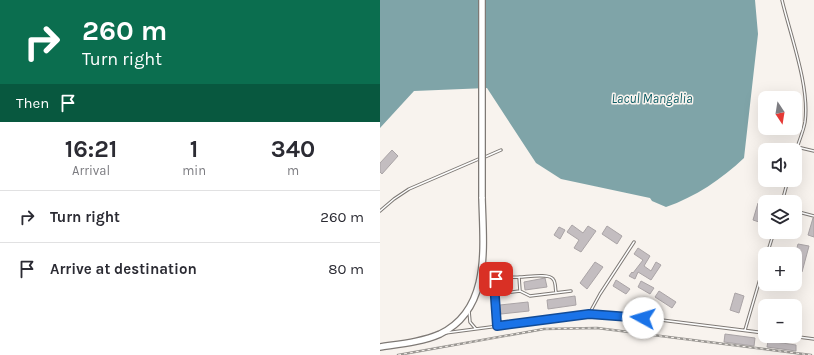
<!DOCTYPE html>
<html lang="en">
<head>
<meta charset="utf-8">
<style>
  :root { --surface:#fff; --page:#f2f2f3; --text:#2b2b33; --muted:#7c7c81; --line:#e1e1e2 }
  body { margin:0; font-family:Karla,sans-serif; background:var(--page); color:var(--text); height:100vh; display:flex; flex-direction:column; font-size:15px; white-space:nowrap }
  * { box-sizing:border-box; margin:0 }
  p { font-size:13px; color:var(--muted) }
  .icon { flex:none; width:22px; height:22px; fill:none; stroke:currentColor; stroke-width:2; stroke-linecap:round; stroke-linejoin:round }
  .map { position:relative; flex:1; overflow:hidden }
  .side { display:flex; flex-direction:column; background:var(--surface); width:380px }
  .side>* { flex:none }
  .top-card { background:#0b6e4f; color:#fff; overflow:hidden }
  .needle { width:26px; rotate:168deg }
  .fabs { position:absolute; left:378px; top:91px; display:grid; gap:8px }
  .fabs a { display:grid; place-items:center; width:44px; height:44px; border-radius:8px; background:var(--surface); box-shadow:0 4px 16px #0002; font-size:20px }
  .pin { position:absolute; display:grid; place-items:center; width:34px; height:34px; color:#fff; margin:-17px; border-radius:8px; box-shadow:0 2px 6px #0006 }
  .me { position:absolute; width:44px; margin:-22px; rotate:276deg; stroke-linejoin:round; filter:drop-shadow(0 0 3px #0008) }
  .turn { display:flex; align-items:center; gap:14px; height:84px; padding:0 16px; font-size:18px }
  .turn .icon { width:52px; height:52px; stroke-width:2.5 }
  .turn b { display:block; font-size:28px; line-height:34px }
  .then { display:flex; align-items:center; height:38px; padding:0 16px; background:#0003; gap:8px; font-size:15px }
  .eta { display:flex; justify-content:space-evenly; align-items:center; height:68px; text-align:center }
  .eta b { font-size:24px; font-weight:700; line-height:28px }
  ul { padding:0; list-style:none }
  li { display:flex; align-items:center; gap:12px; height:52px; padding:0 16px; border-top:1px solid var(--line) }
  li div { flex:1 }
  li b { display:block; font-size:15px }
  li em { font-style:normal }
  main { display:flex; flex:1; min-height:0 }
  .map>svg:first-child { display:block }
  .water { fill:#7fa4a8 }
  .building { fill:#c3bdc0; stroke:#aaa4a6 }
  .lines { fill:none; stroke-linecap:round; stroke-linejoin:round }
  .service-casing { stroke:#7e7975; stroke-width:3.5 }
  .trunk-casing { stroke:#7e7975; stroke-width:8 }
  .service { stroke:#fff; stroke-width:1.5 }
  .trunk { stroke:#fff; stroke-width:5.5 }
  .rail-casing { stroke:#9a9793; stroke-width:2.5 }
  .rail { stroke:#f8f3ee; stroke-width:1; stroke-dasharray:3; stroke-linecap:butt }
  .trunk-bridge-casing { stroke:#7e7975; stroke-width:8; stroke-linecap:butt }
  .trunk-bridge { stroke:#fff; stroke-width:5.5 }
  .route-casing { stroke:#114b97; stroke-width:10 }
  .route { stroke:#1a73e8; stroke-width:7 }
  .labels { text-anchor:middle; stroke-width:3; stroke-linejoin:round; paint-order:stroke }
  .water-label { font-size:13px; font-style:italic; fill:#105e66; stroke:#f8f3ee }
</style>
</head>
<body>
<main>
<section class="side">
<div class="top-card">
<div class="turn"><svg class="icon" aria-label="right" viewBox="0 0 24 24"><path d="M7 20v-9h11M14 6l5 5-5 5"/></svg><div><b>260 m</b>Turn right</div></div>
<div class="then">Then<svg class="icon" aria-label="arrive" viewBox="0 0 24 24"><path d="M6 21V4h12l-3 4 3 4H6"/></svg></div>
</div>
<div class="eta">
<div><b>16:21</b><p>Arrival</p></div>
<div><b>1</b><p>min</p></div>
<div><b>340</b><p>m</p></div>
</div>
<ul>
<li><svg class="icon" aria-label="right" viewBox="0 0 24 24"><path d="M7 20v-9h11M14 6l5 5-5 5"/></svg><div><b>Turn right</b></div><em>260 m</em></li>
<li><svg class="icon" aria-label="arrive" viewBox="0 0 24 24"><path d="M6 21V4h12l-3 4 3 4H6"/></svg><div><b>Arrive at destination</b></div><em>80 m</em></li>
</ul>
</section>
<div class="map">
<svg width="434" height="355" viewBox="0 0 434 355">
  <rect width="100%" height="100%" fill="#f8f3ee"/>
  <path class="water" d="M 0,0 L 375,0 L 378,34 L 364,158 C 342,179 315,197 286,207 L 272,201 L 270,198 L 181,179 L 156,163 L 107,88 L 34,91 L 0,128 Z"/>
  <path class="building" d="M 12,150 L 18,156 L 2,174 L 0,172 L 0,163 Z
    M 378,203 L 385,205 L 385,224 L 373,220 Z
    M 433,218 L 434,219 L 434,237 L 428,235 Z
    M 192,225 L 203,233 L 208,226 L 216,231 L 201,252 L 194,248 L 199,240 L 187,232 Z
    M 227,226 L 242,236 L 237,244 L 222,234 Z
    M 179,227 L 185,230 L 180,239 L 174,235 Z
    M 418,244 L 429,246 L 422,272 L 415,270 L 415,255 Z
    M 258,248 L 270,256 L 264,266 L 271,271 L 276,262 L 281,265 L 271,280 L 258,272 L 255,279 L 249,276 L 252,272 L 253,273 L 263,260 L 254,254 Z
    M 215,262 L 223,267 L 207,289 L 200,283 Z
    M 165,278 L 167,287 L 145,290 L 144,282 Z
    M 236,280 L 250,289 L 246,294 L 233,286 Z
    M 261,281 L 274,288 L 270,294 L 258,287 Z
    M 279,291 L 296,302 L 292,308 L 275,297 Z
    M 355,293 L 364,296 L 359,313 L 350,310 Z
    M 195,296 L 196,305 L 168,309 L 167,300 Z
    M 148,302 L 149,311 L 121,314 L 120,305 Z
    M 345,334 L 375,338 L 374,346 L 344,342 Z
    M 388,341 L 416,345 L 416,351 L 387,347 Z"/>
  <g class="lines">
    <defs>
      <path id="service" d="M 402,0 C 410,34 430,87 425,122 C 423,133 418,143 415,154
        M 417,147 L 434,151
        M 105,157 L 121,150
        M 402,202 L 408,180
        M 0,211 L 14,199 L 29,189 L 101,158
        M 415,211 L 434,216
        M 387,254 L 394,232
        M 140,291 L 139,277 C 147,277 169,273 173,279 C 176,282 175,288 176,292
        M 116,294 L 114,281 L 120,278 L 139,277
        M 89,311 L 90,322 L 96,329
        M 209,314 L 220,294 L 254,242
        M 117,326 L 116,294 L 140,291 L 150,296 L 191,291
        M 365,330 L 385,262
        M 65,333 L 209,314 L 249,316 L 385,333
        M 411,336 L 434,339"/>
      <path id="trunk" d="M 0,347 C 20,344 42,342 60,334 C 112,309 103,245 102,197"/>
    </defs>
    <use href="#service" class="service-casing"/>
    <use href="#trunk" class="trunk-casing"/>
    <use href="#service" class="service"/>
    <use href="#trunk" class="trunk"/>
    <defs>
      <path id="rail" d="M 18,355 L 164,329 L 217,328 L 431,355"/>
    </defs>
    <use href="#rail" class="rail-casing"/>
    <use href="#rail" class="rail"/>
    <defs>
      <path id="trunk-bridge" d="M 102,0 L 102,197"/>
    </defs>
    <use href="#trunk-bridge" class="trunk-bridge-casing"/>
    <use href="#trunk-bridge" class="trunk-bridge"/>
  </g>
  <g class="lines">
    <defs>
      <path id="route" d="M 116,279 L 114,283 L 117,326 L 209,314 L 263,318"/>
    </defs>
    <use href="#route" class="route-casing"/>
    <use href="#route" class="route"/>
  </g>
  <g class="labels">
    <g class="water-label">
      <text x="272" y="103">Lacul Mangalia</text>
    </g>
  </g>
</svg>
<div class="fabs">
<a><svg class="needle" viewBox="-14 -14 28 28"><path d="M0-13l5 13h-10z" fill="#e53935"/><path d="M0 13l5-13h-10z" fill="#7c7c81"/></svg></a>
<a><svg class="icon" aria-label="sound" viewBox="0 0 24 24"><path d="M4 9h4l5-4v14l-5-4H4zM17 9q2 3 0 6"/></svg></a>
<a><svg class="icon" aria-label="layers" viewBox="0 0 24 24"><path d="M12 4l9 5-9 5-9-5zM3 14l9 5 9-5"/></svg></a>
<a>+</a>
<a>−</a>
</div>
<div class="pin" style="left:116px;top:279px;background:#d93025"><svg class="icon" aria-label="arrive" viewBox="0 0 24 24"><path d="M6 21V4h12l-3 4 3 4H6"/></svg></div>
<svg class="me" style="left:263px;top:318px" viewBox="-20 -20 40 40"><circle r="19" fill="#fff"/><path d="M0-13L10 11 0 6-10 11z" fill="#1a73e8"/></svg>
</div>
</main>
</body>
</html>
